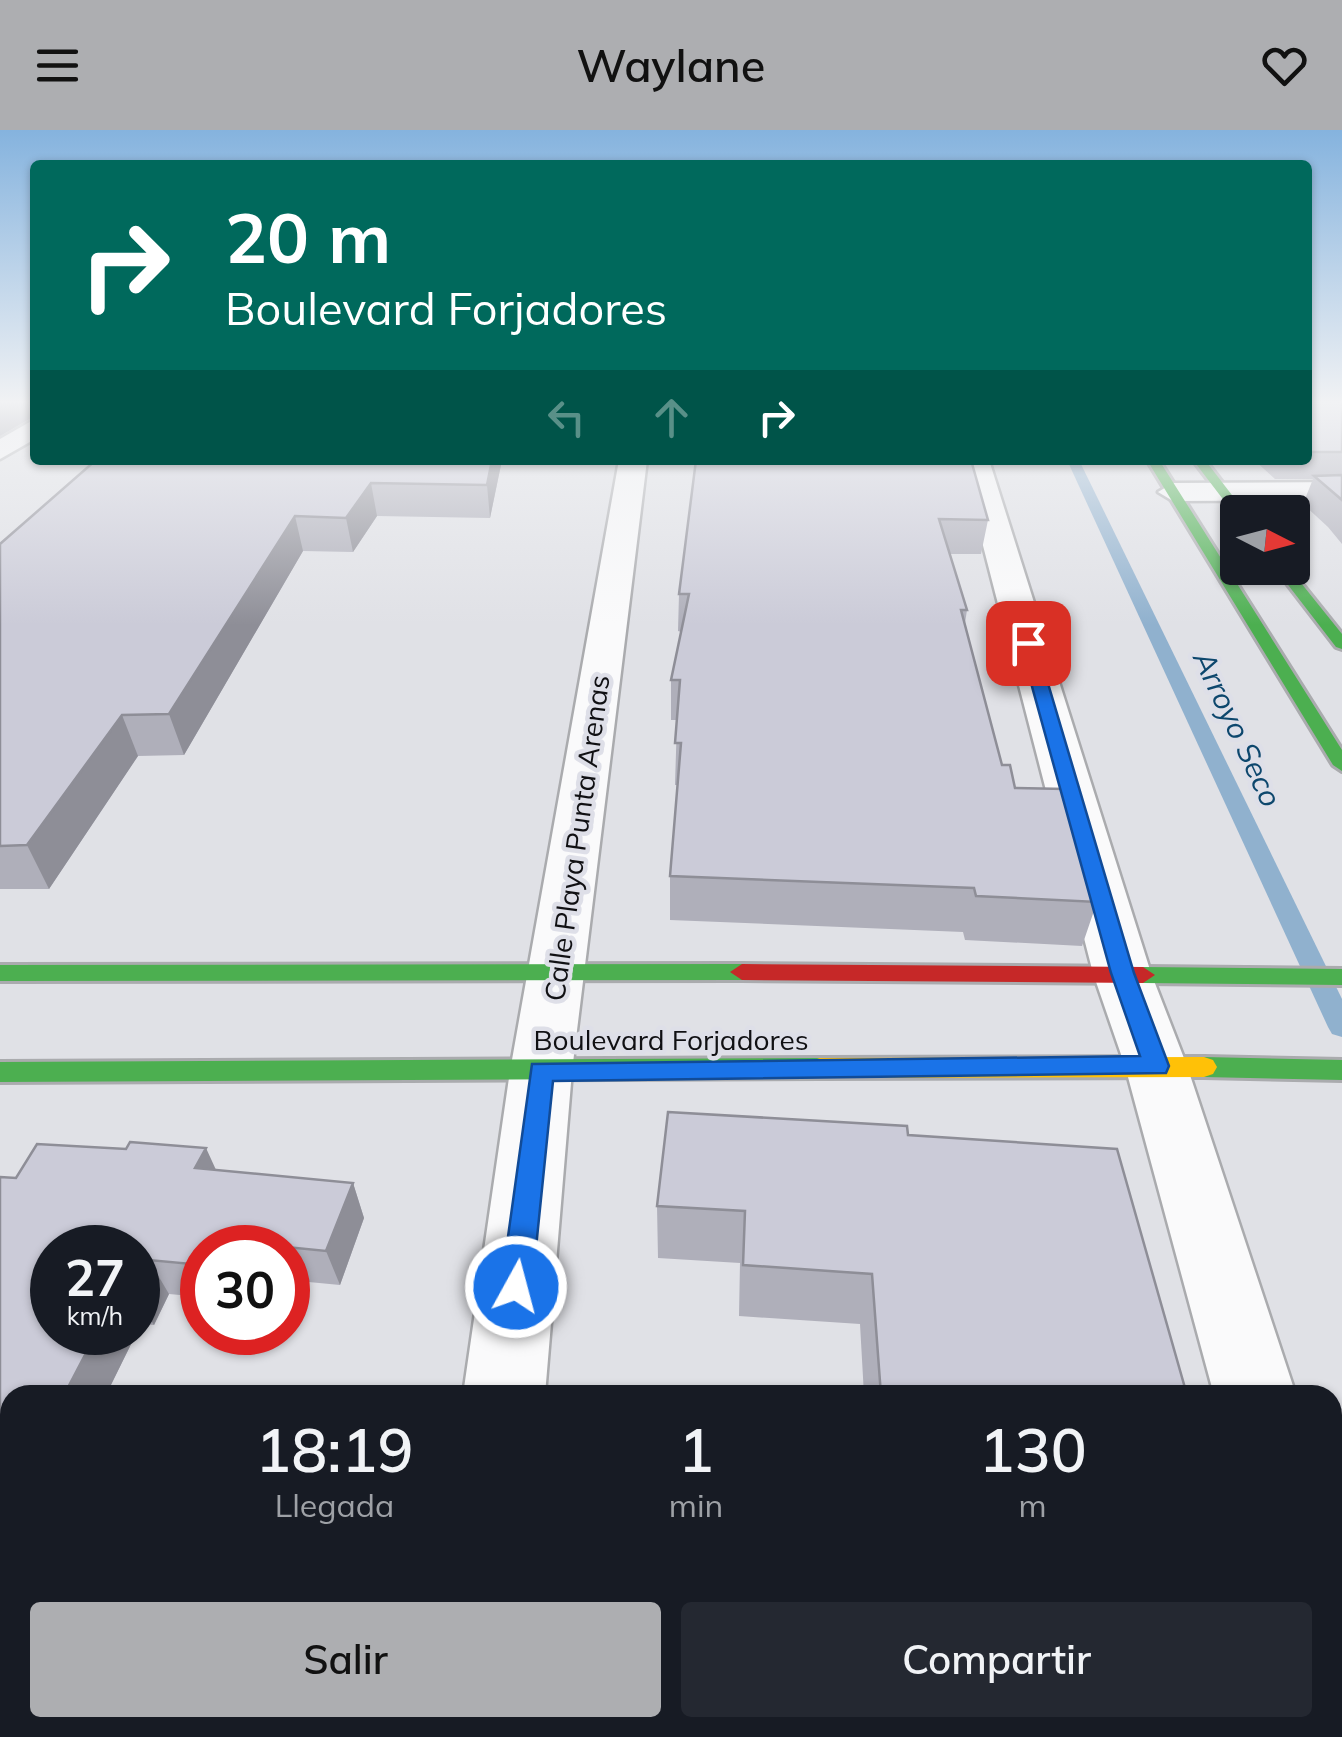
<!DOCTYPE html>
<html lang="es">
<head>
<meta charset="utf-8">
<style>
  :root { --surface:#171b24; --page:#242831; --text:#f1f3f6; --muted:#9ea1a6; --accent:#adaeb1 }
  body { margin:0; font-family:Mulish,sans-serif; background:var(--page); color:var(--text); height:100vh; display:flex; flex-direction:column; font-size:38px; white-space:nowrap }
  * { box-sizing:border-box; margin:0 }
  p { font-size:32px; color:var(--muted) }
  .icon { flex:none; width:55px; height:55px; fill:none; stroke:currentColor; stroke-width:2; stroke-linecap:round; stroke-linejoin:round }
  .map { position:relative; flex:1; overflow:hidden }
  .details { position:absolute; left:0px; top:1255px; width:1342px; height:352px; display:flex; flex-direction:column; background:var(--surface); border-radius:30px 30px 0 0; box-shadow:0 2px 8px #0004 }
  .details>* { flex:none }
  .top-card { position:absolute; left:30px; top:30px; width:1282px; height:305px; border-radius:10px; box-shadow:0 2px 8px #0004; background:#00695c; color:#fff; overflow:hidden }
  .needle { width:65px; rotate:96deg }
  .buttons { position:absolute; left:1220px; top:365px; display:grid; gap:20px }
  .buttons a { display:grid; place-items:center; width:90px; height:90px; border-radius:10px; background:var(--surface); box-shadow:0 2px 8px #0004; font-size:50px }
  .speed { position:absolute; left:30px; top:1095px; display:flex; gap:20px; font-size:50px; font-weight:700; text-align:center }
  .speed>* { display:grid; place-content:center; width:130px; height:130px; border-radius:50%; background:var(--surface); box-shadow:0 2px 8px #0004; line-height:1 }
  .speed small { font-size:25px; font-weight:400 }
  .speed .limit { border:15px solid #d22; background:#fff; color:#111 }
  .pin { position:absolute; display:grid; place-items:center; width:85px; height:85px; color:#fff; margin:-42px; border-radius:20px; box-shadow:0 5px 15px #0006 }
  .me { position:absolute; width:110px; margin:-55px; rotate:7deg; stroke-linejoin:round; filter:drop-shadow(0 0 8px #0008) }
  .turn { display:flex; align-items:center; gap:35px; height:210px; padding:0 30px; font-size:45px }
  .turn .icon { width:130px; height:130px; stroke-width:2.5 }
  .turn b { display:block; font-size:70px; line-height:85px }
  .lanes { display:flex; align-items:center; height:95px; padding:0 30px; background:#0003; justify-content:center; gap:50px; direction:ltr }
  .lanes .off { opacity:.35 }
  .eta { display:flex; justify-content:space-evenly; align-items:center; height:170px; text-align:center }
  .eta b { font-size:60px; font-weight:600; line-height:70px }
  .action { display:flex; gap:20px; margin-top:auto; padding:20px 30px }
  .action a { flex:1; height:115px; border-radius:10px; background:var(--accent); color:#111; font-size:40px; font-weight:600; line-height:115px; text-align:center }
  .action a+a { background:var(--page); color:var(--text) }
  header { display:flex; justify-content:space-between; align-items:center; height:130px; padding:0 30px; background:var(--accent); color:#111; font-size:45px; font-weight:600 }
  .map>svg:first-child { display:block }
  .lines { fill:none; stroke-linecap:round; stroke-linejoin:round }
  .stream { fill:#90b1ce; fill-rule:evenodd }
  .street-casing { stroke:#aaabae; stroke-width:5 }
  .fast-casing { stroke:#aaabae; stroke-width:6 }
  .slow-casing { stroke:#aaabae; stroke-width:6 }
  .jam-casing { stroke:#aaabae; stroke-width:6 }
  .street { fill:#fafafb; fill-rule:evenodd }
  .fast { fill:#4caf50; fill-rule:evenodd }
  .slow { fill:#ffc107; fill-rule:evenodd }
  .jam { fill:#c62828; fill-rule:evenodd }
  .wall { fill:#afafba }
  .shaded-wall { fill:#8e8e97 }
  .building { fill:#cbcbd8; stroke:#8e8e97; stroke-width:2.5 }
  .route { fill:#1a73e8; stroke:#114b97; stroke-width:2.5 }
  .labels { text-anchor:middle; stroke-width:9; stroke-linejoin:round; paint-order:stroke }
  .street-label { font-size:28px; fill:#101013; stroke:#dedfe8 }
  .water-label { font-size:30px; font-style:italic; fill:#0d476d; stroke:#dedfe8 }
</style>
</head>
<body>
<header><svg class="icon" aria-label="menu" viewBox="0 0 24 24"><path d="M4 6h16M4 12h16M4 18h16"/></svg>Waylane<svg class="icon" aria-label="heart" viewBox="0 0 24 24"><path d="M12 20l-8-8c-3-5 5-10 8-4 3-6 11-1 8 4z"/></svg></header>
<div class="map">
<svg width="1342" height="1607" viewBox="0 0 1342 1607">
  <rect width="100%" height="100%" fill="#e0e1e6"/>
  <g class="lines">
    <path class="stream" d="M 1067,330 L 1079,330 L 1342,869 L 1342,907 L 1332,904 L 1328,897 Z"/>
    <defs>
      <path id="street" d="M 35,289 L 35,309 L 0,329 L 0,309 Z
        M 619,330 L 647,330 L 572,941 L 545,1265 L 463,1265 L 510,941 Z
        M 961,330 L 989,330 L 1151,843 L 1187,936 L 1296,1265 L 1214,1265 L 1125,936 L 1093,843 Z
        M 1342,352 L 1342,370 L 1173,371 L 1158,362 L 1173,353 Z
        M 1332,1477 L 1342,1481 L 1342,1605 L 1324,1598 L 1332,1598 Z
        M 416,1598 L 516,1598 L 515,1607 L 415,1607 Z"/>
      <path id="fast" d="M 1147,330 L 1159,330 L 1342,620 L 1342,641 L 1333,635 Z
        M 1193,330 L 1205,330 L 1245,382 L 1235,385 Z
        M 1275,438 L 1289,438 L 1342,504 L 1342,519 L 1336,517 Z
        M 742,834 L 754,842 L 742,850 L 0,851 L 0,835 Z
        M 1143,837 L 1342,839 L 1342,855 L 1143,853 L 1131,845 Z
        M 1204,927 L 1342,930 L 1342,950 L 1204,947 L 1195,944 L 1191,937 L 1195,930 Z
        M 820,928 L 829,931 L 833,938 L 829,945 L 820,948 L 0,952 L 0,932 Z"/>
      <path id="slow" d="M 1204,927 L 1213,930 L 1217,937 L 1213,944 L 1204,947 L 820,948 L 811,945 L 807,938 L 811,931 L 820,928 Z"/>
      <path id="jam" d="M 742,834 L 1143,837 L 1155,845 L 1143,853 L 742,850 L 730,842 Z"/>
    </defs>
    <use href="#street" class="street-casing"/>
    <use href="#fast" class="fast-casing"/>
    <use href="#slow" class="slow-casing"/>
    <use href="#jam" class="jam-casing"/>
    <use href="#street" class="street"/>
    <use href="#fast" class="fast"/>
    <use href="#slow" class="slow"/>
    <use href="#jam" class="jam"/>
  </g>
  <path class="wall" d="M 35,270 L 35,299 L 31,288 L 0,306 Z
    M 1308,270 L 1342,270 L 1342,414 L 1328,397 L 1303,374 L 1313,349 L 1275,349 L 1254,330 L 1308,330 Z
    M 502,330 L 490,388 L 377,386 L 353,422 L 303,421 L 184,625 L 138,626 L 49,759 L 0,759 L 0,414 Z
    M 696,330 L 988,390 L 981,424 L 950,424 L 967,480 L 965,493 L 1002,635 L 1015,658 L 1097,772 L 1082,816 L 965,810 L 963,802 L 670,790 L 670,746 L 678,655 L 675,655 L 677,590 L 671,590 L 671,550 L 681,502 L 678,501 L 679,464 Z
    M 908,1005 L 1187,1265 L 864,1265 L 860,1194 L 739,1186 L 740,1133 L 658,1128 L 657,1076 Z
    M 216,1040 L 353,1053 L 364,1088 L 340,1155 L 288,1150 L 288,1118 L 202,1118 L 202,1167 L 169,1164 L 154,1195 L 141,1194 L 138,1202 L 138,1118 L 52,1202 L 137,1202 L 106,1265 L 10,1265 L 10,1455 L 3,1469 L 0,1468 L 0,1047 L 16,1048 Z"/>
  <path class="shaded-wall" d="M 0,270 L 30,270 L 28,279 L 31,288 L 0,306 Z
    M 492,330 L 502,330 L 490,388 L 487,355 Z
    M 371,353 L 377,386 L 353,422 L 346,388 Z
    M 295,386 L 303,421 L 184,625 L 169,584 Z
    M 122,585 L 138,626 L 49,759 L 27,715 Z
    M 206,1018 L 222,1053 L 195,1038 Z
    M 353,1053 L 364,1088 L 340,1155 L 326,1121 Z
    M 149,1130 L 169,1164 L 154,1195 L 138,1170 L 138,1152 Z
    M 97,1202 L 137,1202 L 106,1265 L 64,1265 Z
    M 10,1366 L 10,1455 L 3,1469 L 0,1466 L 0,1384 Z
    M 133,1598 L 177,1598 L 173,1607 L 130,1607 Z"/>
  <path class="building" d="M 27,270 L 35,270 L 35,279 L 28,279 Z
    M 1308,270 L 1342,270 L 1342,322 L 1308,322 Z
    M 96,330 L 492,330 L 487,355 L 371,353 L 346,388 L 295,386 L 169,584 L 122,585 L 27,715 L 0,716 L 0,414 Z
    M 696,330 L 971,330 L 988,390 L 939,389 L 967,480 L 961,480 L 1002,635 L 1010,635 L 1015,658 L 1065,659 L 1097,772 L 976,766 L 974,758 L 670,746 L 681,613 L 675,613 L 680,550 L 671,550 L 689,464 L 679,464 Z
    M 1342,345 L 1342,370 L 1314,346 Z
    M 668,982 L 907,996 L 908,1005 L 1117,1019 L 1187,1265 L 881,1265 L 872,1144 L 743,1135 L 745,1081 L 657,1076 Z
    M 130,1012 L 206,1018 L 195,1038 L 353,1053 L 326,1121 L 218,1110 L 215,1118 L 202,1118 L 202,1135 L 149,1130 L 138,1152 L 138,1118 L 52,1118 L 52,1202 L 97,1202 L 64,1265 L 10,1265 L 10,1366 L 0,1384 L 0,1047 L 16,1048 L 37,1014 L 126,1019 Z
    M 0,1524 L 10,1526 L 10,1598 L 133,1598 L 130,1607 L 0,1607 Z
    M 696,1598 L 1126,1598 L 1128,1607 L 696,1607 Z"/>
  <linearGradient id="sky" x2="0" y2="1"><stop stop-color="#85b3de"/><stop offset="0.55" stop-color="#f1f2f4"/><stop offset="1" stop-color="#f1f2f4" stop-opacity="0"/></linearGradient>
  <rect width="1342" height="495" fill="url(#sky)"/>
  <path class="route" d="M 1028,508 L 1036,513 L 1134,843 L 1169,936 L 1166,943 L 553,951 L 532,1157 L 527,1167 L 516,1171 L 506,1167 L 501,1157 L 532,934 L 1140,926 L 1111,843 L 1020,513 Z"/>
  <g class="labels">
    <g class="street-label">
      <text transform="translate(577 708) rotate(-82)" y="10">Calle Playa Punta Arenas</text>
      <text x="671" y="920">Boulevard Forjadores</text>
    </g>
    <g class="water-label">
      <text transform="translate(1237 599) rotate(65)" y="10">Arroyo Seco</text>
    </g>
  </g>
</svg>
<div class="buttons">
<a><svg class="needle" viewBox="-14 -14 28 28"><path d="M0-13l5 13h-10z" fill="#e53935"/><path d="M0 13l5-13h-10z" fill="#9ea1a6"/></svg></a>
</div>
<div class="speed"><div>27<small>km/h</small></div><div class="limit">30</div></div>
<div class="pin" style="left:1028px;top:513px;background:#d93025"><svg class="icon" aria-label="arrive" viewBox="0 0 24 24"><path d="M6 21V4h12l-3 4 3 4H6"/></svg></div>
<svg class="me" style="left:516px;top:1157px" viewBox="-20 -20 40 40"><circle r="17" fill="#1a73e8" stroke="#fff" stroke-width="3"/><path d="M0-11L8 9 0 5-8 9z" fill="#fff"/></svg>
<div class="top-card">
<div class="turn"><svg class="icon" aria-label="right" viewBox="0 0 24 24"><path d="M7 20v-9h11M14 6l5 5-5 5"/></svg><div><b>20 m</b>Boulevard Forjadores</div></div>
<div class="lanes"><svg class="icon off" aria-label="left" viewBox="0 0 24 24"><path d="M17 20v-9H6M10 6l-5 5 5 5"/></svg><svg class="icon off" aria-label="ahead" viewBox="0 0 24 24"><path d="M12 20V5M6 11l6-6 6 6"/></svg><svg class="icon" aria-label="right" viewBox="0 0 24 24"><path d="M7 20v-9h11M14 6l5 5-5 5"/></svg></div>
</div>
<section class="details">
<div class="eta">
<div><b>18:19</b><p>Llegada</p></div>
<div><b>1</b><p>min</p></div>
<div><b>130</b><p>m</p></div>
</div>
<div class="action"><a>Salir</a><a>Compartir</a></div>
</section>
</div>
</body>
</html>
